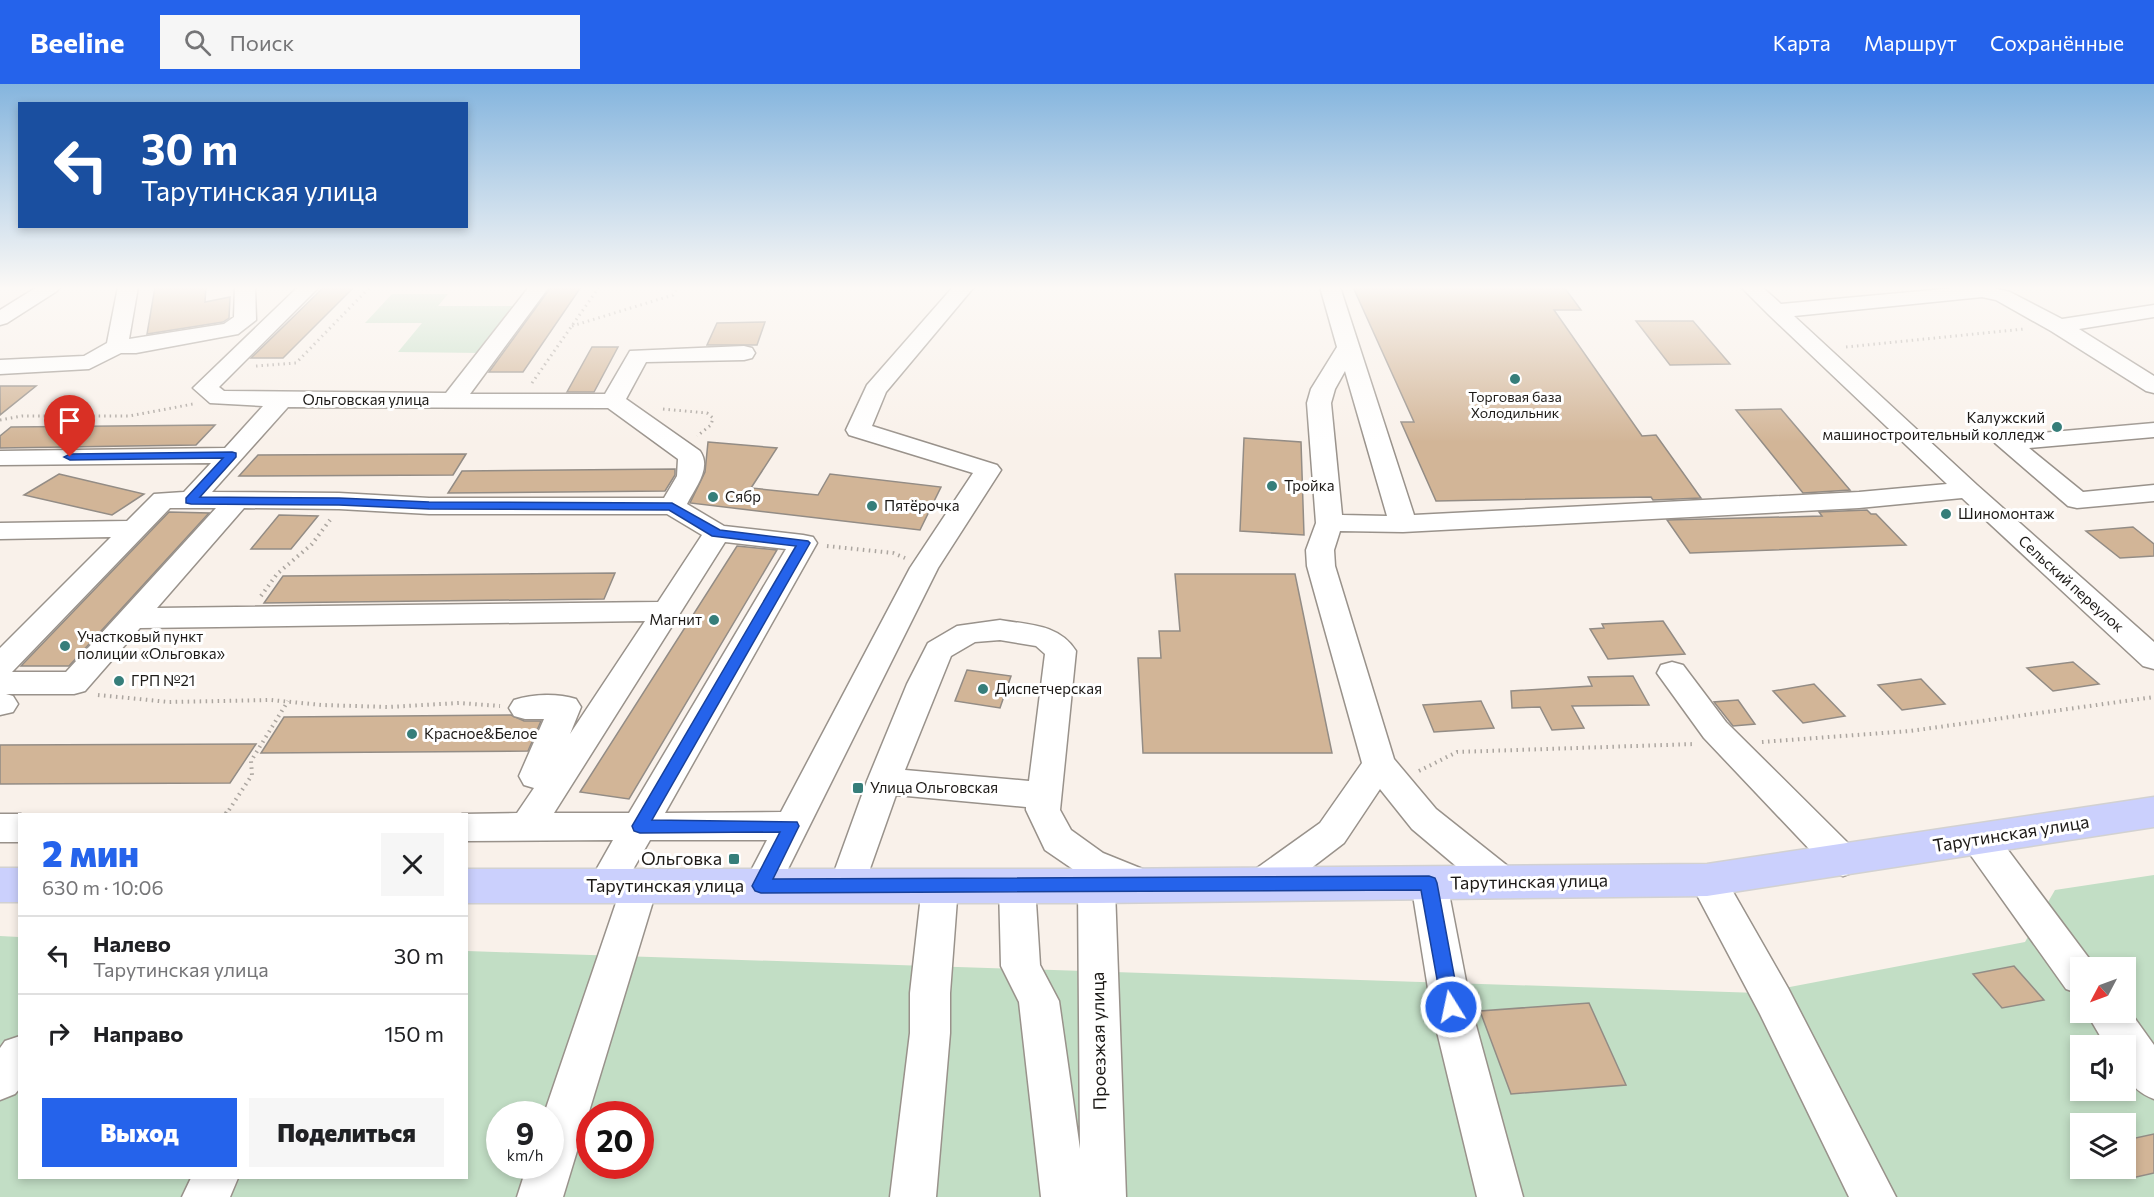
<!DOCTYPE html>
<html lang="ru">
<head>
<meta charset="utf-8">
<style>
  :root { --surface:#fff; --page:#f6f6f6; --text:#202124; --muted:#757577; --line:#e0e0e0; --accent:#2563eb }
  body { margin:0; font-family:Commissioner,sans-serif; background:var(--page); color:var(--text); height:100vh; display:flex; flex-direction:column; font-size:22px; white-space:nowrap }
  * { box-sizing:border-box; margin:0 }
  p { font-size:20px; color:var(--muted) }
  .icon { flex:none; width:33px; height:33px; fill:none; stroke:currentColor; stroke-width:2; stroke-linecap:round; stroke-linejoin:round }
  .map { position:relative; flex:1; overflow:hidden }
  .side { position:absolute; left:18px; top:729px; width:450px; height:366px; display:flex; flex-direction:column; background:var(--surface); border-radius:0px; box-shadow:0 3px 9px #0003 }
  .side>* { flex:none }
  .top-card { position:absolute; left:18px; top:18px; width:450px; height:126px; border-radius:0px; box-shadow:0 3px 9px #0003; background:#1a4fa0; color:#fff; overflow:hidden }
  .needle { width:39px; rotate:229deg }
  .controls { position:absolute; left:2070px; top:873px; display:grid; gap:12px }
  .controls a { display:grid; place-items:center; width:66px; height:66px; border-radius:0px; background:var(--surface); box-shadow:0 3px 9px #0003; font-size:30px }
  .speed { position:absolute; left:486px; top:1017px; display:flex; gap:12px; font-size:30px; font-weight:700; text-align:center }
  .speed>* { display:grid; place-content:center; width:78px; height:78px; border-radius:50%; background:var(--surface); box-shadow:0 3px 9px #0003; line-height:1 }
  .speed small { font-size:15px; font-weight:400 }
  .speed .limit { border:9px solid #d22; background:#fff; color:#111 }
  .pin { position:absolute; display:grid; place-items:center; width:51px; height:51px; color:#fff; margin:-62px -26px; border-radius:50% 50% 50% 0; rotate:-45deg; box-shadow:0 0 6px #0007 }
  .pin .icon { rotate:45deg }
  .me { position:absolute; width:66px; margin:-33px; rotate:350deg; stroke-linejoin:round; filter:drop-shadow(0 0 4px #0008) }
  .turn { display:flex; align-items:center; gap:21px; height:126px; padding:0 24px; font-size:27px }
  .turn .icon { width:78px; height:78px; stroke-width:2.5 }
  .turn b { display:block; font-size:42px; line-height:51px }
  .round { display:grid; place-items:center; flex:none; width:63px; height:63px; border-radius:0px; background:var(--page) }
  .overview { display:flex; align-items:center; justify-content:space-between; height:102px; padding:0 24px }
  h1 { font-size:36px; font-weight:800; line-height:45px; color:var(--accent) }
  .cta { display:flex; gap:12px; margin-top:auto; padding:12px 24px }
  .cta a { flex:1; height:69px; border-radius:0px; background:var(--accent); color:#fff; font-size:24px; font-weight:800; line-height:69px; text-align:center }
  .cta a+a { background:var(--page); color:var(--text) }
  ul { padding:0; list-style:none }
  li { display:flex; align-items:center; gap:18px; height:78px; padding:0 24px; border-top:2px solid var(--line) }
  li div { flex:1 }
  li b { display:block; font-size:22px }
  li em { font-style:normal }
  header { display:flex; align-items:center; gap:36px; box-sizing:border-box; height:84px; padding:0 30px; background:var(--accent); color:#fff }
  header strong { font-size:28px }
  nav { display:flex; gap:33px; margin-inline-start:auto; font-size:21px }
  .search { width:420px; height:54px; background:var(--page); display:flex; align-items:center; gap:15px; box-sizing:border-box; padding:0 21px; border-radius:0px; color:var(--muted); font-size:22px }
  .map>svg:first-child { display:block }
  .green { fill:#c2dec5; fill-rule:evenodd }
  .building { fill:#d2b597; stroke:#938c85; stroke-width:1.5 }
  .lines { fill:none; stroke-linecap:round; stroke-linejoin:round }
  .minor-casing { stroke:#99928b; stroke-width:3 }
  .major-casing { stroke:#d2d1d1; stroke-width:3 }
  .path-far2 { stroke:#aca6a0; stroke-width:3; stroke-dasharray:1.5 4; stroke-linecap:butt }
  .path-far1 { stroke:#aca6a0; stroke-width:4; stroke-dasharray:1.5 4.5; stroke-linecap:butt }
  .path { stroke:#aca6a0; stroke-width:5; stroke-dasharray:2 6; stroke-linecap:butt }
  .minor { fill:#fff; fill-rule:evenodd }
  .major { fill:#cbd0fd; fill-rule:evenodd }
  .route { fill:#2563eb; stroke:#184099; stroke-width:1.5 }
  .poi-dot { fill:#367e7a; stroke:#fff; stroke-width:2 }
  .labels { text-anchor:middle; stroke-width:6; stroke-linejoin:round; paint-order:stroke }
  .far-poi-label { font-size:14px; fill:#1d1a17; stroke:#fff }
  .street-label { font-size:15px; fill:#1d1a17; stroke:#fff }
  .poi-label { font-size:15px; fill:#1d1a17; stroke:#fff; text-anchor:start }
  .near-street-label { font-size:18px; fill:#1d1a17; stroke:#fff }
  .near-poi-label { font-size:18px; fill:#1d1a17; stroke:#fff; text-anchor:end }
</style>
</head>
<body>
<header>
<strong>Beeline</strong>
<div class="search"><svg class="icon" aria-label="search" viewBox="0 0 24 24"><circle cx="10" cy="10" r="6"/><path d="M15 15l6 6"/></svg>Поиск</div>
<nav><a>Карта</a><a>Маршрут</a><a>Сохранённые</a></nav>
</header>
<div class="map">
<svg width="2154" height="1113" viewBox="0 0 2154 1113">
  <rect width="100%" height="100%" fill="#f9f1ea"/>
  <path class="green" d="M 392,210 L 448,210 L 438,222 L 517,222 L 482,269 L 398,268 L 422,239 L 365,239 Z
    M 2154,791 L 2154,1113 L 0,1113 L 0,852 L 19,853 L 20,1094 L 466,1094 L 467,867 L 1759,909 L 2025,858 L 2055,806 ZM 2080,884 L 2126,884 L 2126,928 L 2080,928 ZM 2080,962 L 2126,962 L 2126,1006 L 2080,1006 ZM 500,1030 L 550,1030 L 550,1082 L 500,1082 ZM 590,1030 L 640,1030 L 640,1082 L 590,1082 ZM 2080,1040 L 2126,1040 L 2126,1084 L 2080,1084 Z"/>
  <path class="building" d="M 155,203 L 206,203 L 205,218 L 230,213 L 229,234 L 223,238 L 147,250 Z
    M 324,203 L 354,203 L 283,274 L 251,274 Z
    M 551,203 L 581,203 L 523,288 L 489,288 Z
    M 1353,203 L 1564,203 L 1581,226 L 1554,226 L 1642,352 L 1656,351 L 1701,414 L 1653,416 L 1651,413 L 1436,417 L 1401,338 L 1414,338 Z
    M 1636,237 L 1693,237 L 1730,280 L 1670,281 Z
    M 765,238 L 757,261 L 707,261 L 717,239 Z
    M 592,263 L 618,263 L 594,308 L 567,308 Z
    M 0,302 L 36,302 L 0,331 Z
    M 1781,325 L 1850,406 L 1803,409 L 1736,326 Z
    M 215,341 L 196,361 L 0,364 L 0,352 L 11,343 Z
    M 1244,354 L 1301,358 L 1304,451 L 1240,447 Z
    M 708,358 L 777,364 L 751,404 L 818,411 L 830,390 L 941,403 L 920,446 L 690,419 L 705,388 Z
    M 466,370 L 453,391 L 239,392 L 258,371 Z
    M 675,385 L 675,391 L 665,407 L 448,409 L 462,387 Z
    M 59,390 L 144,410 L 112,431 L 24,411 Z
    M 1867,426 L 1871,430 L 1876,430 L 1906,461 L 1690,469 L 1667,436 L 1822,432 L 1819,428 Z
    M 169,428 L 209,429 L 69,582 L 21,582 Z
    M 279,431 L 318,432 L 291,465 L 251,465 Z
    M 2133,443 L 2154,460 L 2154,472 L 2120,474 L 2086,447 Z
    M 737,462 L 777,466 L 629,715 L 580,708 Z
    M 615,489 L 604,515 L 264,519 L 283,492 Z
    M 1175,490 L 1295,490 L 1332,669 L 1143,669 L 1138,574 L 1161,574 L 1159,547 L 1180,547 Z
    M 1663,537 L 1685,570 L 1608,575 L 1590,545 L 1604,544 L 1602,540 Z
    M 2073,578 L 2099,600 L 2053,607 L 2027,584 Z
    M 967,586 L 1011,592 L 1000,624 L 955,617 Z
    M 1633,592 L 1649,621 L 1572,622 L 1584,644 L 1552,646 L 1540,623 L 1512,624 L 1511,607 L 1592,602 L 1588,593 Z
    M 1921,595 L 1945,620 L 1902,626 L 1878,601 Z
    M 1814,600 L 1845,632 L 1803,639 L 1773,607 Z
    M 1738,616 L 1755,640 L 1733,642 L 1714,618 Z
    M 1481,617 L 1494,644 L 1434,648 L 1423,621 Z
    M 511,631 L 524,637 L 541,637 L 528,667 L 261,669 L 284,633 Z
    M 256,660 L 230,699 L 0,700 L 0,661 Z
    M 2014,882 L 2044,916 L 2002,924 L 1973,890 Z
    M 1589,919 L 1626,1001 L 1511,1010 L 1480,927 Z
    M 2154,1050 L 2154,1089 L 2132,1094 L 2126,1086 L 2126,1056 Z"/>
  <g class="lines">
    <defs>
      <path id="minor" d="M 37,203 L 60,203 L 57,207 L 7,239 L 0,241 L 0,226 Z
        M 118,203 L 138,203 L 129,255 L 224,240 L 234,233 L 235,203 L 255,203 L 256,236 L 238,250 L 136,269 L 121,269 L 89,285 L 0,290 L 0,276 L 84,272 L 107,259 Z
        M 298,203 L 319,203 L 219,303 L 224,307 L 446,309 L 529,203 L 549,203 L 470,310 L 605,310 L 630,267 L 744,262 L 752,264 L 755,269 L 752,274 L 744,276 L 646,278 L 626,315 L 700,367 C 712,384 695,404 687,420 L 724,442 L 803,451 L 813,453 L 817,459 L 665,729 L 781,728 L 910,484 L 973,389 L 849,351 L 846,346 L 867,301 L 953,203 L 974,203 L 886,308 L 872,342 L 997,381 L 1001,386 L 938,484 L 774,813 L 761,817 L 748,813 L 743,802 L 767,756 L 650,756 L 631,789 L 640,786 L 653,790 L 658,801 L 563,1113 L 517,1113 L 527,1082 L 550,1082 L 550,1030 L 544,1030 L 618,813 L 605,817 L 592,813 L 587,802 L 613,756 L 466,757 L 466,730 L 462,730 L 517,729 L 534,704 L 524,701 L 519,692 L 544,635 L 525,635 L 514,632 L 509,624 L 514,616 C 533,610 557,609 576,615 L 581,623 L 570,650 L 645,537 L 140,544 L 85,607 L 74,610 L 6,610 L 13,612 L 18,620 L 13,628 L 0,631 L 0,564 L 111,453 L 0,455 L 0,439 L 127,437 L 154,410 L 184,408 L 211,379 L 0,381 L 0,367 L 225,364 L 263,322 L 210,319 L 193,304 ZM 288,323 L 608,324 L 678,375 L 677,392 L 664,414 L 429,414 L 339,409 L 212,408 ZM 170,424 L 216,424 L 66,588 L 12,588 ZM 244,424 L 339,425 L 429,430 L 667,430 L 702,451 L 658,518 L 157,524 ZM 725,458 L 786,465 L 629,729 L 554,729 Z
        M 1320,203 L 1340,203 L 1414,431 L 1859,408 L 1947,400 L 1769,231 L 1741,203 L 1762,203 L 1781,220 L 1965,203 L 1989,203 L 2010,208 L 2062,235 L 2154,221 L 2154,233 L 2079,245 L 2154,292 L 2154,309 L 2146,307 L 2051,247 L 1996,216 L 1982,213 L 1794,232 L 1977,401 L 2154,558 L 2154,585 L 2143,582 L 1962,414 L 1859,424 L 1403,448 L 1340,447 L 1334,466 L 1335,482 L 1394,675 L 1436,725 L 1514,787 L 1519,798 L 1514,809 L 1501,813 L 1488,809 L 1412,745 L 1380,705 L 1344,759 L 1276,811 L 1263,815 L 1250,811 L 1245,800 L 1250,789 L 1320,739 L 1362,679 L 1307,482 L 1306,466 L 1316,439 L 1307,319 L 1311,305 L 1337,263 ZM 1345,287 L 1387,432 L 1342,431 L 1331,319 L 1335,305 Z
        M 2154,339 L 2154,353 L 2029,364 L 2083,408 L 2154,401 L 2154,417 L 2077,424 L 2068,422 L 1995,359 L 1998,354 L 2007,352 Z
        M 1000,536 C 1029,541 1059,540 1076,567 L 1060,726 L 1071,746 L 1103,769 L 1155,790 L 1160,801 L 1155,812 L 1142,816 L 1115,805 L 1126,1113 L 1041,1113 L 1019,918 L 1001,882 L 999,802 L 1004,791 L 1017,787 L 1030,791 L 1035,802 L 1040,881 L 1059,917 L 1080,1065 L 1078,802 L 1083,792 L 1045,766 L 1026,726 L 1026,723 L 896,711 L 860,813 L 847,817 L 834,813 L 829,802 L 867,697 L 907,600 L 928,559 L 957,542 ZM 1000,556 L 1036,562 L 1045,570 L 1029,697 L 905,686 L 951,572 L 975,558 Z
        M 1672,578 L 1683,581 L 1726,638 L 1856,767 L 1861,777 L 1856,787 L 1843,792 L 1830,787 L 1704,654 L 1657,589 L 1661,581 Z
        M 0,730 L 21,730 L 20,758 L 0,758 Z
        M 1980,742 L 1993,746 L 2094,881 L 2095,884 L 2080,884 L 2080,910 L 2066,905 L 1967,766 L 1962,756 L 1967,746 Z
        M 1707,781 L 1720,785 L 1788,904 L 1896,1113 L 1849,1113 L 1760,930 L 1689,796 L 1694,785 Z
        M 1429,784 L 1442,788 L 1447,799 L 1471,923 L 1523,1113 L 1477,1113 L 1431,923 L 1411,799 L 1416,788 Z
        M 940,787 L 953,791 L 958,802 L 950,909 L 950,949 L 936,1113 L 890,1113 L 910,949 L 910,909 L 922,802 L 927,791 Z
        M 2126,922 L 2154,961 L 2154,1015 C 2126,1004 2126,989 2126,962 L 2106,962 L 2086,928 L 2126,928 Z
        M 20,952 L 20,1004 L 15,1010 L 0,1016 L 0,964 L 5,957 Z
        M 191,1094 L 238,1094 L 230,1113 L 182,1113 Z"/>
      <path id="major" d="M 2154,713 L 2154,743 L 1707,812 L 1096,819 L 466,819 L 466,785 L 1096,785 L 1707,780 Z
        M 0,784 L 20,784 L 20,818 L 0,818 Z"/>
    </defs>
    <use href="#minor" class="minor-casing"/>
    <use href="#major" class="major-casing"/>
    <path class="path-far2" d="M 572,242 L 673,211 L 678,203
      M 1846,263 L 2024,245
      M 256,282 L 296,279 L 370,203
      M 532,299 L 599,203
      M 663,325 L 707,329 L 713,334 L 711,341 L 697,352
      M 0,336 L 22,332 L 129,332 L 193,320"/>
    <path class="path-far1" d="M 827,462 L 893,469 L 905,474
      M 261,512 L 277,490 L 312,460 L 330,436
      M 98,611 L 169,618 L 271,616 L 322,621 L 388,623 L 459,619 L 500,622
      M 1762,658 L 1910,647 L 2154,613
      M 1419,687 L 1457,668 L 1695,660
      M 229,726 L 252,691 L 251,677 L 288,617"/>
    <path class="path" d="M 226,730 L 230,724"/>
    <use href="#minor" class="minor"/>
    <use href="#major" class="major"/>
  </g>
  <linearGradient id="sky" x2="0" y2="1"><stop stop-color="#85b5de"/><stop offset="0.57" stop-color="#fcf9f6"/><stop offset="1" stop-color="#fcf9f6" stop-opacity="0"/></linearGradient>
  <rect width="2154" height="358" fill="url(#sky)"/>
  <path class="route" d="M 232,368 L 236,369 L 236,373 L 200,413 L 339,414 L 429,418 L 672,419 L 720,446 L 808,457 L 810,459 L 652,736 L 797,738 L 799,742 L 773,795 L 1429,792 L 1435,794 L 1437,799 L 1460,923 L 1457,929 L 1451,931 L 1444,929 L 1442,923 L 1421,806 L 761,809 L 755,807 L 752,802 L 780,748 L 640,749 L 634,747 L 632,742 L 796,462 L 712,452 L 669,426 L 429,425 L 339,421 L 191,420 L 186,419 L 186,414 L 223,374 L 70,376 L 64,373 L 70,370 Z"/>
  <g class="poi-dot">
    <circle cx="1515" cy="295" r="6"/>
    <circle cx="2057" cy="343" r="6"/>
    <circle cx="1272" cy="402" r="6"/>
    <circle cx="713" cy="413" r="6"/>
    <circle cx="872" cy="422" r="6"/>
    <circle cx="1946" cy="430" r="6"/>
    <circle cx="714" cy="536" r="6"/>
    <circle cx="65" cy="562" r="6"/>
    <circle cx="119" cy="597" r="6"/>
    <circle cx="983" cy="605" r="6"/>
    <circle cx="412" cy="650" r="6"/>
    <rect x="852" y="698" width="12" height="12" rx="3"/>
    <rect x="728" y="769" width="12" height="12" rx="3"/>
  </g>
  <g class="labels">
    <g class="far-poi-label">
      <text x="1515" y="318">Торговая база<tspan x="1515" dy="16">Холодильник</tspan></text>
    </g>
    <g class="street-label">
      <text x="366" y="321">Ольговская улица</text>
      <text transform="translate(2071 500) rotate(42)" y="5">Сельский переулок</text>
    </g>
    <g class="poi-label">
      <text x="2045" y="339" text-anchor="end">Калужский<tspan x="2045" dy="17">машиностроительный колледж</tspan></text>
      <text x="1284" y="407">Тройка</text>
      <text x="725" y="418">Сябр</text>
      <text x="884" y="427">Пятёрочка</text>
      <text x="1958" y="435">Шиномонтаж</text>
      <text x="702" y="541" text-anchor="end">Магнит</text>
      <text x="77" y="558">Участковый пункт<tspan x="77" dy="17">полиции «Ольговка»</tspan></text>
      <text x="131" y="602">ГРП №21</text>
      <text x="995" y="610">Диспетчерская</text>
      <text x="424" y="655">Красное&amp;Белое</text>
      <text x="870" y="709">Улица Ольговская</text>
    </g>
    <g class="near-street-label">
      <text transform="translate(2011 750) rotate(-9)" y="6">Тарутинская улица</text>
      <text transform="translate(1529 798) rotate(-1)" y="6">Тарутинская улица</text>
      <text x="665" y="808">Тарутинская улица</text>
      <text transform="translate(1099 957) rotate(-91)" y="6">Проезжая улица</text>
    </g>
    <g class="near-poi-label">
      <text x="722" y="781">Ольговка</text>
    </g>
  </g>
</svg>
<div class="controls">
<a><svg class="needle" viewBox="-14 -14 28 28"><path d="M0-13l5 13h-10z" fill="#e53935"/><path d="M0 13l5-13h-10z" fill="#757577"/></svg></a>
<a><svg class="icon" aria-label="sound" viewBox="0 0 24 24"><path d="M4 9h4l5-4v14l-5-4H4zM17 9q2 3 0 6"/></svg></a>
<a><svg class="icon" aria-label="layers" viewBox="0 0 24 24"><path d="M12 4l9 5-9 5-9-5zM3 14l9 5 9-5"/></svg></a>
</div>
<div class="speed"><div>9<small>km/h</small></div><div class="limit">20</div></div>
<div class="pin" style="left:70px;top:373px;background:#d93025"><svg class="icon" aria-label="arrive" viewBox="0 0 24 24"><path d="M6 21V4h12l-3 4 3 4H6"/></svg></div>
<svg class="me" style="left:1451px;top:923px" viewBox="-20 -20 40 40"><circle r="17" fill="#2563eb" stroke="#fff" stroke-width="3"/><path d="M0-11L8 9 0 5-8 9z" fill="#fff"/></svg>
<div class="top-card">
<div class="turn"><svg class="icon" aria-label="left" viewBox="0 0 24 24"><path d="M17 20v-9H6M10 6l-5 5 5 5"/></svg><div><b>30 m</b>Тарутинская улица</div></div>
</div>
<section class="side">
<div class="overview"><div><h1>2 мин</h1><p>630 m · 10:06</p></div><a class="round"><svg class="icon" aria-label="close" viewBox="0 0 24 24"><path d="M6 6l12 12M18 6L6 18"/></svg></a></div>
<ul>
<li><svg class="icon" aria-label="left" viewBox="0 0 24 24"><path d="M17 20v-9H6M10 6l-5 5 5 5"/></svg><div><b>Налево</b><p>Тарутинская улица</p></div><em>30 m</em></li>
<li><svg class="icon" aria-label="right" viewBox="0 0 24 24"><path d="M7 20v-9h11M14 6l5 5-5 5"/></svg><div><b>Направо</b></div><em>150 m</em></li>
</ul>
<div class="cta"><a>Выход</a><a>Поделиться</a></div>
</section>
</div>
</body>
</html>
